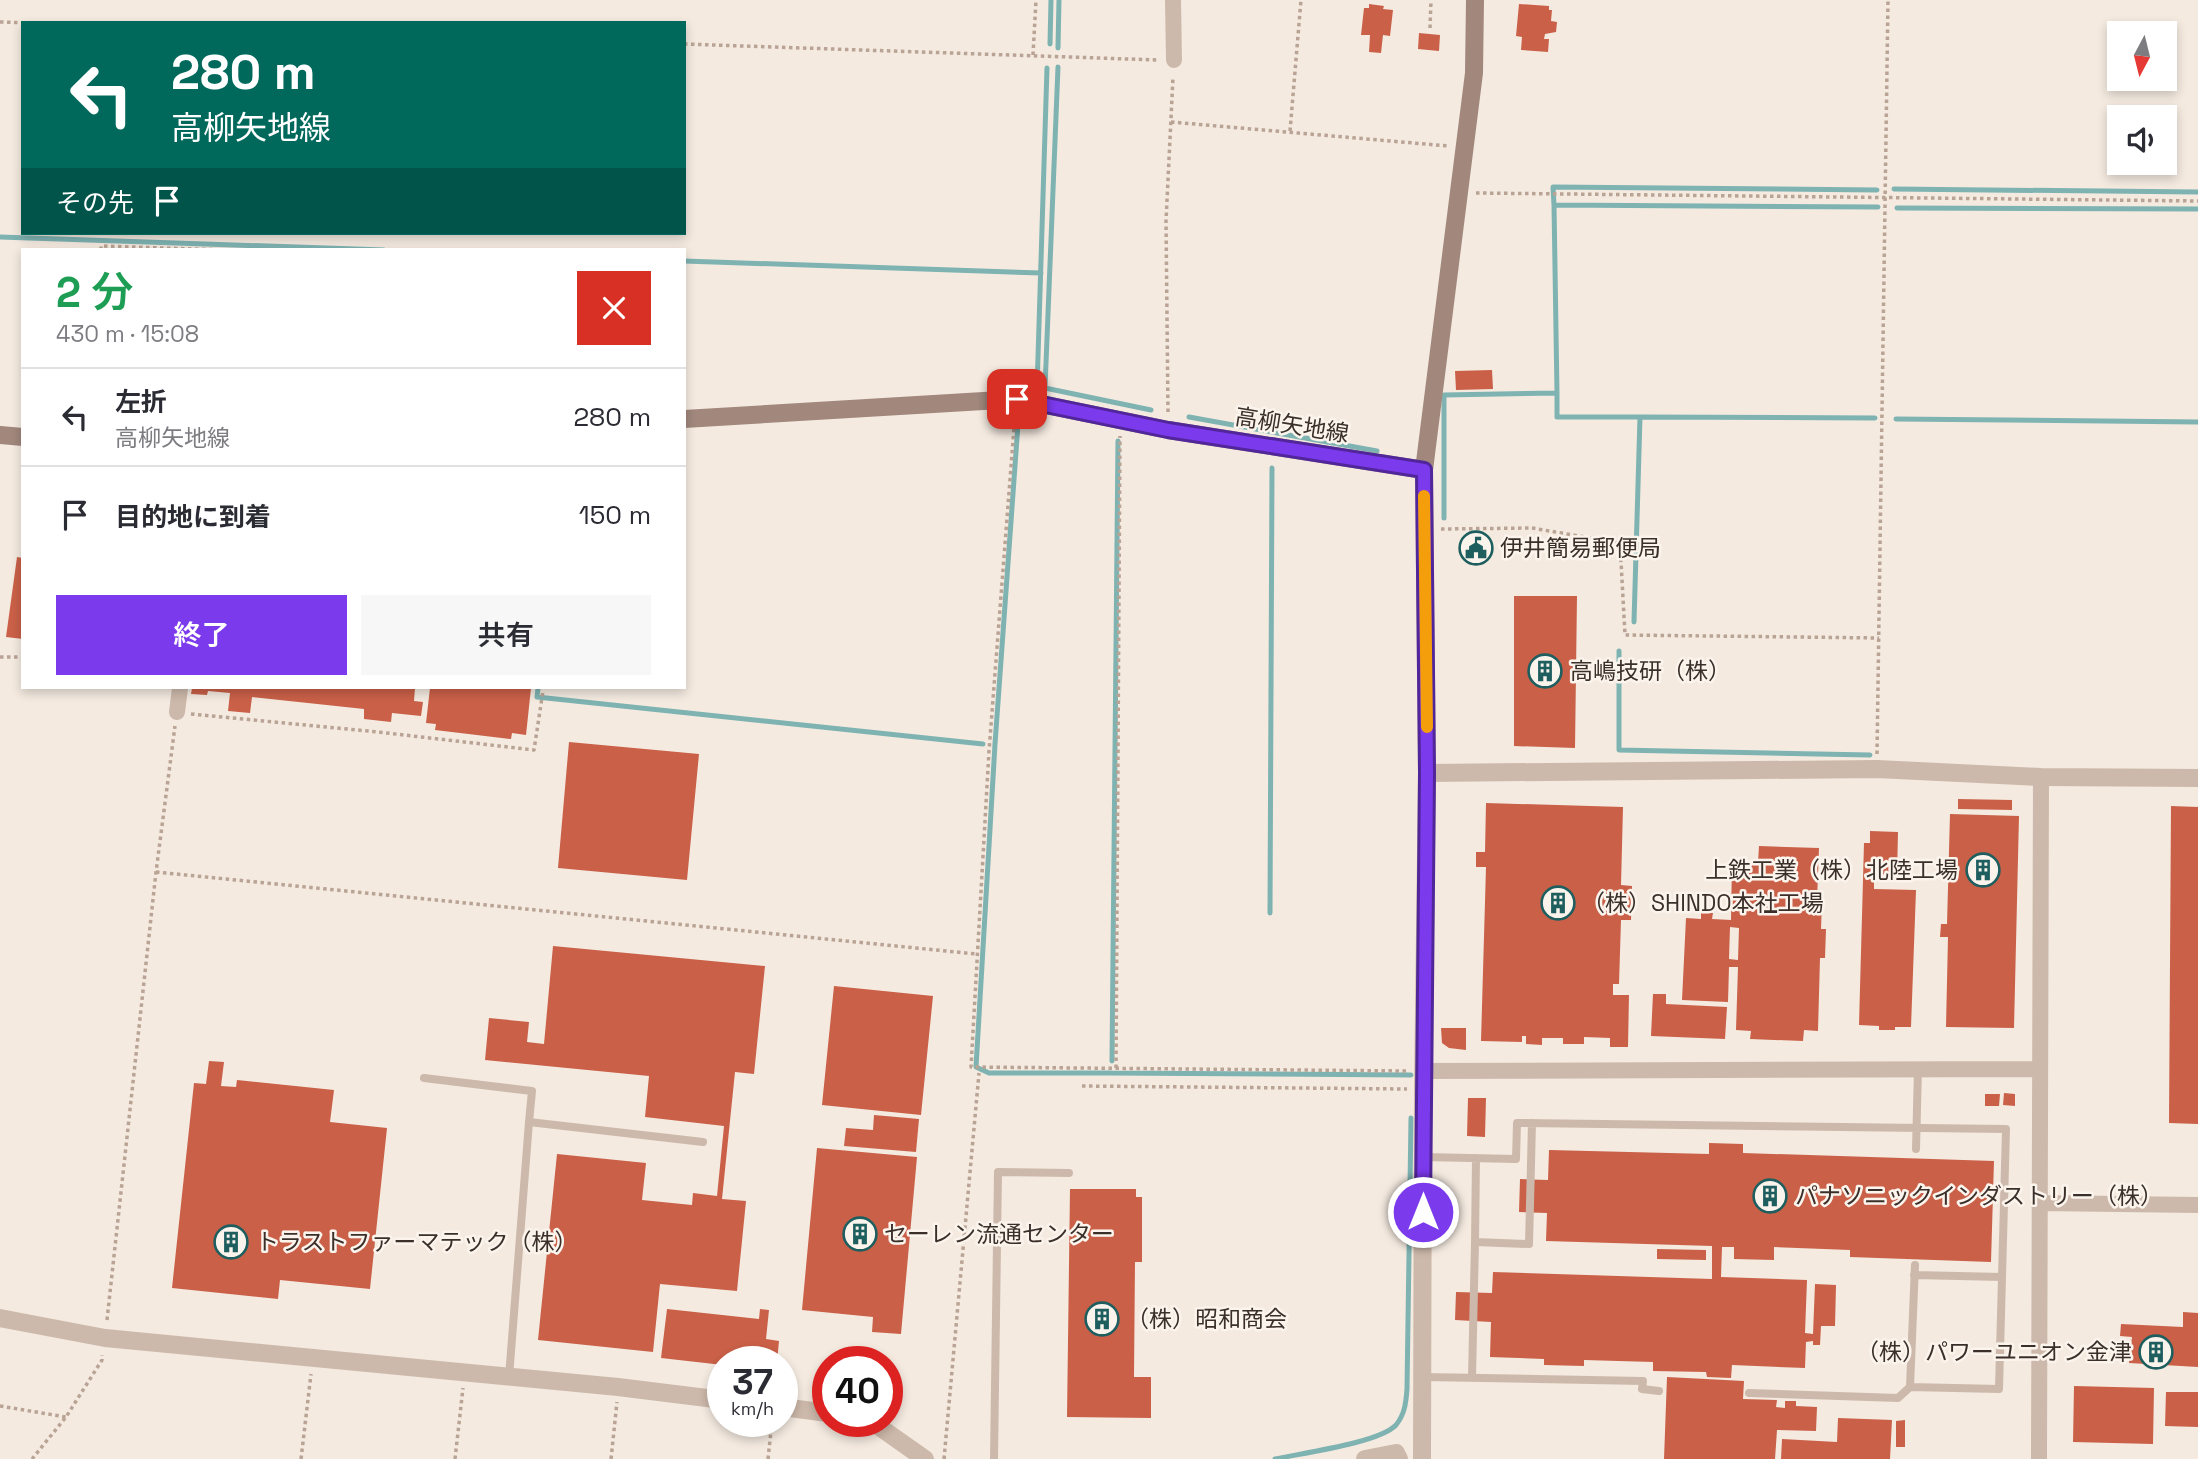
<!DOCTYPE html>
<html lang="ja">
<head>
<meta charset="utf-8">
<style>
  :root { --surface:#fff; --page:#f7f7f7; --text:#2b2b33; --muted:#7c7c81; --line:#e1e1e2; --accent:#7c3aed }
  body { margin:0; font-family:"Space Grotesk","Noto Sans JP",sans-serif; background:var(--page); color:var(--text); height:100vh; display:flex; flex-direction:column; font-size:26px; white-space:nowrap }
  * { box-sizing:border-box; margin:0 }
  p { font-size:23px; color:var(--muted) }
  .icon { flex:none; width:38px; height:38px; fill:none; stroke:currentColor; stroke-width:2; stroke-linecap:round; stroke-linejoin:round }
  .map { position:relative; flex:1; overflow:hidden }
  .side { position:absolute; left:21px; top:248px; width:665px; height:441px; display:flex; flex-direction:column; background:var(--surface); border-radius:0px; box-shadow:0 4px 10px #0003 }
  .side>* { flex:none }
  .guide { position:absolute; left:21px; top:21px; width:665px; height:214px; border-radius:0px; box-shadow:0 4px 10px #0003; background:#00695c; color:#fff; overflow:hidden }
  .needle { width:46px; rotate:187deg }
  .buttons { position:absolute; left:2107px; top:21px; display:grid; gap:14px }
  .buttons a { display:grid; place-items:center; width:70px; height:70px; border-radius:0px; background:var(--surface); box-shadow:0 4px 10px #0003; font-size:35px }
  .speed { position:absolute; left:707px; top:1346px; display:flex; gap:14px; font-size:35px; font-weight:700; text-align:center }
  .speed>* { display:grid; place-content:center; width:91px; height:91px; border-radius:50%; background:var(--surface); box-shadow:0 4px 10px #0003; line-height:1 }
  .speed small { font-size:18px; font-weight:400 }
  .speed .limit { border:10px solid #d22; background:#fff; color:#111 }
  .pin { position:absolute; display:grid; place-items:center; width:60px; height:60px; color:#fff; margin:-30px; border-radius:14px; box-shadow:0 4px 10px #0006 }
  .me { position:absolute; width:77px; margin:-38px; rotate:0deg; stroke-linejoin:round; filter:drop-shadow(0 0 5px #0008) }
  .turn { display:flex; align-items:center; gap:24px; height:147px; padding:0 35px; font-size:32px }
  .turn .icon { width:91px; height:91px; stroke-width:2.5 }
  .turn b { display:block; font-size:49px; line-height:60px }
  .then { display:flex; align-items:center; height:66px; padding:0 35px; background:#0003; gap:14px; font-size:26px }
  .round { display:grid; place-items:center; flex:none; width:74px; height:74px; border-radius:0px; background:var(--page) }
  .overview { display:flex; align-items:center; justify-content:space-between; height:119px; padding:0 35px }
  h1 { font-size:42px; font-weight:600; line-height:52px; color:#1e9e55 }
  .cta { display:flex; gap:14px; margin-top:auto; padding:14px 35px }
  .cta a { flex:1; height:80px; border-radius:0px; background:var(--accent); color:#fff; font-size:28px; font-weight:600; line-height:80px; text-align:center }
  .cta a+a { background:var(--page); color:var(--text) }
  ul { padding:0; list-style:none }
  li { display:flex; align-items:center; gap:21px; height:98px; padding:0 35px; border-top:2px solid var(--line) }
  li div { flex:1 }
  li b { display:block; font-size:26px }
  li em { font-style:normal }
  .map>svg:first-child { display:block }
  .lines { fill:none; stroke-linecap:round; stroke-linejoin:round }
  .stream { stroke:#7eb3b2; stroke-width:5 }
  .building { fill:#ca6048; fill-rule:evenodd }
  .path { stroke:#b9a395; stroke-width:3.5; stroke-dasharray:3.5 3.5; stroke-linecap:butt }
  .service { stroke:#cdb9ab; stroke-width:8 }
  .minor { stroke:#cdb9ab; stroke-width:16 }
  .tertiary { stroke:#cdb9ab; stroke-width:18 }
  .secondary { stroke:#a1877c; stroke-width:18 }
  .route-casing { stroke:#51269a; stroke-width:18 }
  .route { stroke:#7c3aed; stroke-width:12 }
  .slow { stroke:#f59e0b; stroke-width:12 }
  .labels { text-anchor:middle; stroke-width:5; stroke-linejoin:round; paint-order:stroke }
  .street-label { font-size:23px; fill:#3b2f2a; stroke:#fbf4ed }
  .poi-label { font-size:23px; fill:#3b2f2a; stroke:#fbf4ed; text-anchor:start }
</style>
</head>
<body>
<div class="map">
<svg width="2198" height="1459" viewBox="0 0 2198 1459">
  <rect width="100%" height="100%" fill="#f4eae0"/>
  <g class="lines">
    <path class="stream" d="M 1050,44 L 1051,0
      M 1058,48 L 1059,0
      M 1047,68 L 1037,389 L 1045,388 L 1151,410
      M 1894,189 L 2198,192
      M 1554,205 L 1553,187 L 1877,190
      M 1897,208 L 2198,209
      M 0,237 L 384,250
      M 684,261 L 1041,273
      M 1045,388 L 1058,67
      M 1557,393 L 1554,205 L 1878,207
      M 1189,417 L 1377,451
      M 1896,419 L 2198,422
      M 1018,424 L 995,744 L 976,1067 L 989,1073 L 1111,1073
      M 1444,518 L 1444,395 L 1557,393 L 1557,417 L 1640,417
      M 1634,622 L 1640,417 L 1875,418
      M 1619,651 L 1619,750 L 1870,755
      M 538,688 L 537,697 L 983,744
      M 1270,913 L 1272,468
      M 1112,1061 L 1118,441
      M 1110,1073 L 1411,1075
      M 1275,1459 C 1302,1453 1379,1443 1396,1425 C 1405,1414 1406,1402 1407,1389 L 1411,1118"/>
  </g>
  <path class="building" d="M 1369,4 L 1384,6 L 1383,9 L 1393,10 L 1390,36 L 1383,35 L 1381,53 L 1369,52 L 1370,35 L 1361,35 L 1364,8 L 1369,8 Z
    M 1519,4 L 1549,6 L 1549,10 L 1552,10 L 1551,21 L 1557,22 L 1556,32 L 1545,34 L 1544,39 L 1549,39 L 1548,52 L 1521,50 L 1522,37 L 1516,36 Z
    M 1419,33 L 1440,35 L 1439,51 L 1418,49 Z
    M 1492,370 L 1493,389 L 1456,390 L 1455,371 Z
    M 1460,540 L 1483,540 L 1484,562 L 1465,562 L 1465,548 L 1460,548 Z
    M 17,557 L 23,558 L 23,639 L 6,637 Z
    M 1514,596 L 1577,596 L 1575,748 L 1514,746 Z
    M 192,688 L 415,688 L 414,701 L 423,702 L 421,716 L 392,713 L 391,722 L 364,719 L 364,709 L 252,697 L 250,713 L 228,711 L 230,693 L 208,691 L 207,695 L 191,694 Z
    M 430,688 L 531,688 L 526,735 L 512,733 L 511,739 L 435,730 L 436,724 L 426,723 Z
    M 569,742 L 699,754 L 687,880 L 558,868 Z
    M 1958,799 L 2012,800 L 2012,810 L 1958,809 Z
    M 1486,803 L 1623,807 L 1621,885 L 1632,886 L 1631,920 L 1621,920 L 1619,984 L 1613,984 L 1613,995 L 1629,995 L 1628,1047 L 1610,1047 L 1610,1038 L 1584,1037 L 1584,1044 L 1563,1044 L 1563,1038 L 1542,1038 L 1542,1045 L 1526,1044 L 1526,1036 L 1522,1036 L 1522,1042 L 1481,1041 L 1486,867 L 1476,867 L 1476,852 L 1485,852 Z
    M 2171,806 L 2198,807 L 2198,1124 L 2169,1123 Z
    M 1950,814 L 2019,816 L 2014,1028 L 1946,1027 L 1948,937 L 1940,937 L 1941,924 L 1947,924 Z
    M 1870,831 L 1898,832 L 1897,875 L 1874,874 L 1874,889 L 1916,890 L 1911,1027 L 1895,1027 L 1895,1030 L 1879,1030 L 1879,1026 L 1859,1025 L 1864,843 L 1870,843 Z
    M 1759,846 L 1819,848 L 1817,901 L 1822,901 L 1821,929 L 1826,929 L 1825,958 L 1820,958 L 1818,1031 L 1804,1030 L 1803,1041 L 1750,1039 L 1751,1031 L 1736,1030 L 1738,967 L 1729,967 L 1728,1002 L 1682,1000 L 1686,918 L 1701,919 L 1701,912 L 1713,913 L 1712,919 L 1731,920 L 1732,862 L 1758,863 ZM 1730,927 L 1739,928 L 1738,960 L 1729,959 Z
    M 553,946 L 765,966 L 754,1074 L 735,1072 L 722,1199 L 746,1201 L 737,1291 L 660,1284 L 653,1352 L 538,1340 L 557,1154 L 646,1163 L 642,1200 L 692,1205 L 693,1193 L 717,1196 L 724,1126 L 645,1117 L 649,1076 L 485,1060 L 489,1018 L 529,1022 L 527,1042 L 544,1044 Z
    M 834,986 L 933,996 L 921,1115 L 822,1105 Z
    M 1653,994 L 1666,994 L 1666,1004 L 1727,1007 L 1725,1039 L 1651,1036 Z
    M 1441,1028 L 1466,1028 L 1466,1050 L 1449,1048 L 1442,1043 Z
    M 209,1061 L 224,1062 L 221,1086 L 236,1087 L 237,1080 L 334,1090 L 330,1122 L 387,1128 L 370,1289 L 280,1280 L 278,1299 L 172,1288 L 194,1083 L 206,1084 Z
    M 2004,1093 L 2015,1094 L 2015,1106 L 2003,1105 Z
    M 1985,1094 L 2000,1094 L 1999,1106 L 1985,1106 Z
    M 1468,1098 L 1486,1098 L 1485,1137 L 1467,1136 Z
    M 874,1115 L 919,1119 L 916,1152 L 844,1146 L 846,1128 L 873,1130 Z
    M 1709,1143 L 1743,1144 L 1743,1153 L 1994,1161 L 1991,1262 L 1850,1257 L 1850,1250 L 1774,1247 L 1774,1260 L 1734,1259 L 1734,1247 L 1722,1247 L 1721,1277 L 1807,1280 L 1805,1333 L 1813,1334 L 1815,1284 L 1836,1285 L 1835,1326 L 1821,1326 L 1820,1345 L 1813,1345 L 1813,1341 L 1806,1342 L 1805,1368 L 1732,1365 L 1731,1378 L 1707,1377 L 1706,1372 L 1653,1371 L 1653,1362 L 1584,1360 L 1584,1366 L 1544,1365 L 1544,1359 L 1490,1357 L 1491,1322 L 1455,1320 L 1456,1292 L 1492,1293 L 1493,1272 L 1712,1279 L 1712,1246 L 1546,1241 L 1547,1213 L 1519,1212 L 1520,1179 L 1548,1180 L 1549,1150 L 1709,1154 Z
    M 817,1148 L 917,1157 L 901,1334 L 872,1332 L 873,1317 L 802,1310 Z
    M 1070,1189 L 1136,1189 L 1136,1197 L 1142,1197 L 1142,1262 L 1135,1262 L 1134,1377 L 1151,1377 L 1151,1418 L 1067,1417 Z
    M 1657,1249 L 1706,1250 L 1706,1260 L 1657,1259 Z
    M 667,1309 L 759,1319 L 760,1309 L 769,1310 L 766,1339 L 779,1341 L 777,1362 L 723,1362 L 723,1365 L 661,1358 Z
    M 2183,1312 L 2198,1313 L 2198,1367 L 2129,1363 L 2132,1337 L 2120,1336 L 2121,1324 L 2183,1327 Z
    M 1667,1377 L 1744,1381 L 1743,1399 L 1777,1400 L 1776,1407 L 1785,1408 L 1785,1401 L 1796,1401 L 1796,1406 L 1817,1407 L 1816,1431 L 1777,1430 L 1775,1459 L 1664,1459 Z
    M 2074,1386 L 2154,1388 L 2153,1444 L 2073,1442 Z
    M 2166,1392 L 2198,1392 L 2198,1427 L 2165,1426 Z
    M 1838,1418 L 1892,1420 L 1890,1459 L 1781,1459 L 1782,1439 L 1837,1442 Z
    M 1905,1420 L 1905,1447 L 1896,1447 L 1896,1421 Z"/>
  <g class="lines">
    <path class="path" d="M 0,22 L 32,23
      M 1430,28 L 1431,0
      M 684,44 L 1158,60
      M 1033,55 L 1036,0
      M 1171,122 L 1448,146
      M 1290,131 L 1301,0
      M 1476,193 L 2198,201
      M 101,250 L 101,246 L 225,250
      M 1168,412 L 1166,221 L 1173,77
      M 1015,415 L 989,751 L 971,1067 L 1406,1071
      M 1441,529 L 1532,528 L 1620,543 L 1625,635 L 1879,638
      M 0,657 L 23,657
      M 191,714 L 378,732 L 534,750 L 543,691
      M 1877,754 L 1888,0
      M 156,872 L 976,954
      M 1116,1068 L 1120,436
      M 1082,1086 L 1407,1089
      M 107,1320 L 156,872 L 175,726
      M 0,1406 L 66,1417
      M 32,1459 L 66,1417 L 102,1360 L 102,1355
      M 301,1459 L 311,1374
      M 455,1459 L 463,1388
      M 611,1459 L 617,1402
      M 768,1459 L 772,1421
      M 944,1459 L 979,1073"/>
    <path class="service" d="M 424,1078 L 532,1091 L 529,1122
      M 1916,1149 L 1918,1068
      M 1423,1157 L 1516,1159 L 1517,1123 L 2006,1129 L 1999,1389 L 1910,1387 L 1898,1398 L 1749,1393
      M 1475,1242 L 1476,1158
      M 1914,1275 L 2002,1277
      M 509,1377 L 529,1122 L 703,1142
      M 1423,1377 L 1643,1381 L 1642,1389 L 1659,1391
      M 1472,1378 L 1475,1242 L 1529,1244 L 1532,1123
      M 1910,1387 L 1915,1265
      M 994,1459 L 998,1172 L 1069,1173"/>
    <path class="minor" d="M 1173,0 L 1174,60
      M 177,712 L 180,688
      M 1423,1071 L 2039,1069
      M 2038,1203 L 2198,1205
      M 2039,1459 L 2041,777"/>
    <path class="tertiary" d="M 1427,773 L 1877,769 L 2041,777 L 2198,778
      M 0,1318 L 105,1338 L 618,1387 L 723,1400
      M 782,1407 L 828,1413
      M 871,1421 L 925,1459
      M 1365,1459 L 1396,1453 L 1399,1459
      M 1422,1459 L 1423,1089 L 1427,773 L 1424,470"/>
    <path class="secondary" d="M 684,419 L 1017,399 L 1168,430 L 1424,470 L 1474,73 L 1475,0
      M 0,435 L 23,437"/>
  </g>
  <g class="lines">
    <defs>
      <path id="route" d="M 1017,399 L 1168,430 L 1424,470 L 1427,773 L 1423,1212"/>
    </defs>
    <use href="#route" class="route-casing"/>
    <use href="#route" class="route"/>
    <path class="slow" d="M 1424,496 L 1427,727"/>
  </g>
  <defs>
    <symbol id="civic-ring" viewBox="-11 -11 22 22"><circle r="9.5" fill="#fbf4ed" stroke="#1e5e5f" stroke-width="1.5"/><path d="M-.6-6.5H3V-4.5H.6V-3L4-1V1h2V6H-6V1h2V-1L-.6-3ZM-1.2 2.5V6h2.4V2.5Z" fill="#1e5e5f"/></symbol>
    <symbol id="building-ring" viewBox="-11 -11 22 22"><circle r="9.5" fill="#fbf4ed" stroke="#1e5e5f" stroke-width="1.5"/><path d="M-4-6H4V6H1V3H-1V6H-4ZM-2.5-4.3h1.7v1.8h-1.7ZM.8-4.3h1.7v1.8H.8ZM-2.5-1h1.7V.8h-1.7ZM.8-1h1.7V.8H.8Z" fill="#1e5e5f"/></symbol>
  </defs>
  <g fill-rule="evenodd">
    <use href="#civic-ring" x="1457" y="529" width="38" height="38"/>
    <use href="#building-ring" x="1526" y="652" width="38" height="38"/>
    <use href="#building-ring" x="1964" y="851" width="38" height="38"/>
    <use href="#building-ring" x="1539" y="884" width="38" height="38"/>
    <use href="#building-ring" x="1751" y="1177" width="38" height="38"/>
    <use href="#building-ring" x="841" y="1215" width="38" height="38"/>
    <use href="#building-ring" x="212" y="1223" width="38" height="38"/>
    <use href="#building-ring" x="1083" y="1300" width="38" height="38"/>
    <use href="#building-ring" x="2137" y="1333" width="38" height="38"/>
  </g>
  <g class="labels">
    <g class="street-label">
      <text transform="translate(1292 425) rotate(9)" y="8">高柳矢地線</text>
    </g>
    <g class="poi-label">
      <text x="1500" y="556">伊井簡易郵便局</text>
      <text x="1570" y="679">高嶋技研（株）</text>
      <text x="1958" y="878" text-anchor="end">上鉄工業（株）北陸工場</text>
      <text x="1582" y="911">（株）SHINDO本社工場</text>
      <text x="1795" y="1204">パナソニックインダストリー（株）</text>
      <text x="884" y="1242">セーレン流通センター</text>
      <text x="256" y="1250">トラストファーマテック（株）</text>
      <text x="1126" y="1327">（株）昭和商会</text>
      <text x="2132" y="1360" text-anchor="end">（株）パワーユニオン金津</text>
    </g>
  </g>
</svg>
<div class="buttons">
<a><svg class="needle" viewBox="-14 -14 28 28"><path d="M0-13l5 13h-10z" fill="#e53935"/><path d="M0 13l5-13h-10z" fill="#7c7c81"/></svg></a>
<a><svg class="icon" aria-label="sound" viewBox="0 0 24 24"><path d="M4 9h4l5-4v14l-5-4H4zM17 9q2 3 0 6"/></svg></a>
</div>
<div class="speed"><div>37<small>km/h</small></div><div class="limit">40</div></div>
<div class="pin" style="left:1017px;top:399px;background:#d93025"><svg class="icon" aria-label="arrive" viewBox="0 0 24 24"><path d="M6 21V4h12l-3 4 3 4H6"/></svg></div>
<svg class="me" style="left:1423px;top:1212px" viewBox="-20 -20 40 40"><circle r="17" fill="#7c3aed" stroke="#fff" stroke-width="3"/><path d="M0-11L8 9 0 5-8 9z" fill="#fff"/></svg>
<div class="guide">
<div class="turn"><svg class="icon" aria-label="left" viewBox="0 0 24 24"><path d="M17 20v-9H6M10 6l-5 5 5 5"/></svg><div><b>280 m</b>高柳矢地線</div></div>
<div class="then">その先<svg class="icon" aria-label="arrive" viewBox="0 0 24 24"><path d="M6 21V4h12l-3 4 3 4H6"/></svg></div>
</div>
<section class="side">
<div class="overview"><div><h1>2 分</h1><p>430 m · 15:08</p></div><a class="round" style="background:#d93025;color:#fff"><svg class="icon" aria-label="close" viewBox="0 0 24 24"><path d="M6 6l12 12M18 6L6 18"/></svg></a></div>
<ul>
<li><svg class="icon" aria-label="left" viewBox="0 0 24 24"><path d="M17 20v-9H6M10 6l-5 5 5 5"/></svg><div><b>左折</b><p>高柳矢地線</p></div><em>280 m</em></li>
<li><svg class="icon" aria-label="arrive" viewBox="0 0 24 24"><path d="M6 21V4h12l-3 4 3 4H6"/></svg><div><b>目的地に到着</b></div><em>150 m</em></li>
</ul>
<div class="cta"><a>終了</a><a>共有</a></div>
</section>
</div>
</body>
</html>
